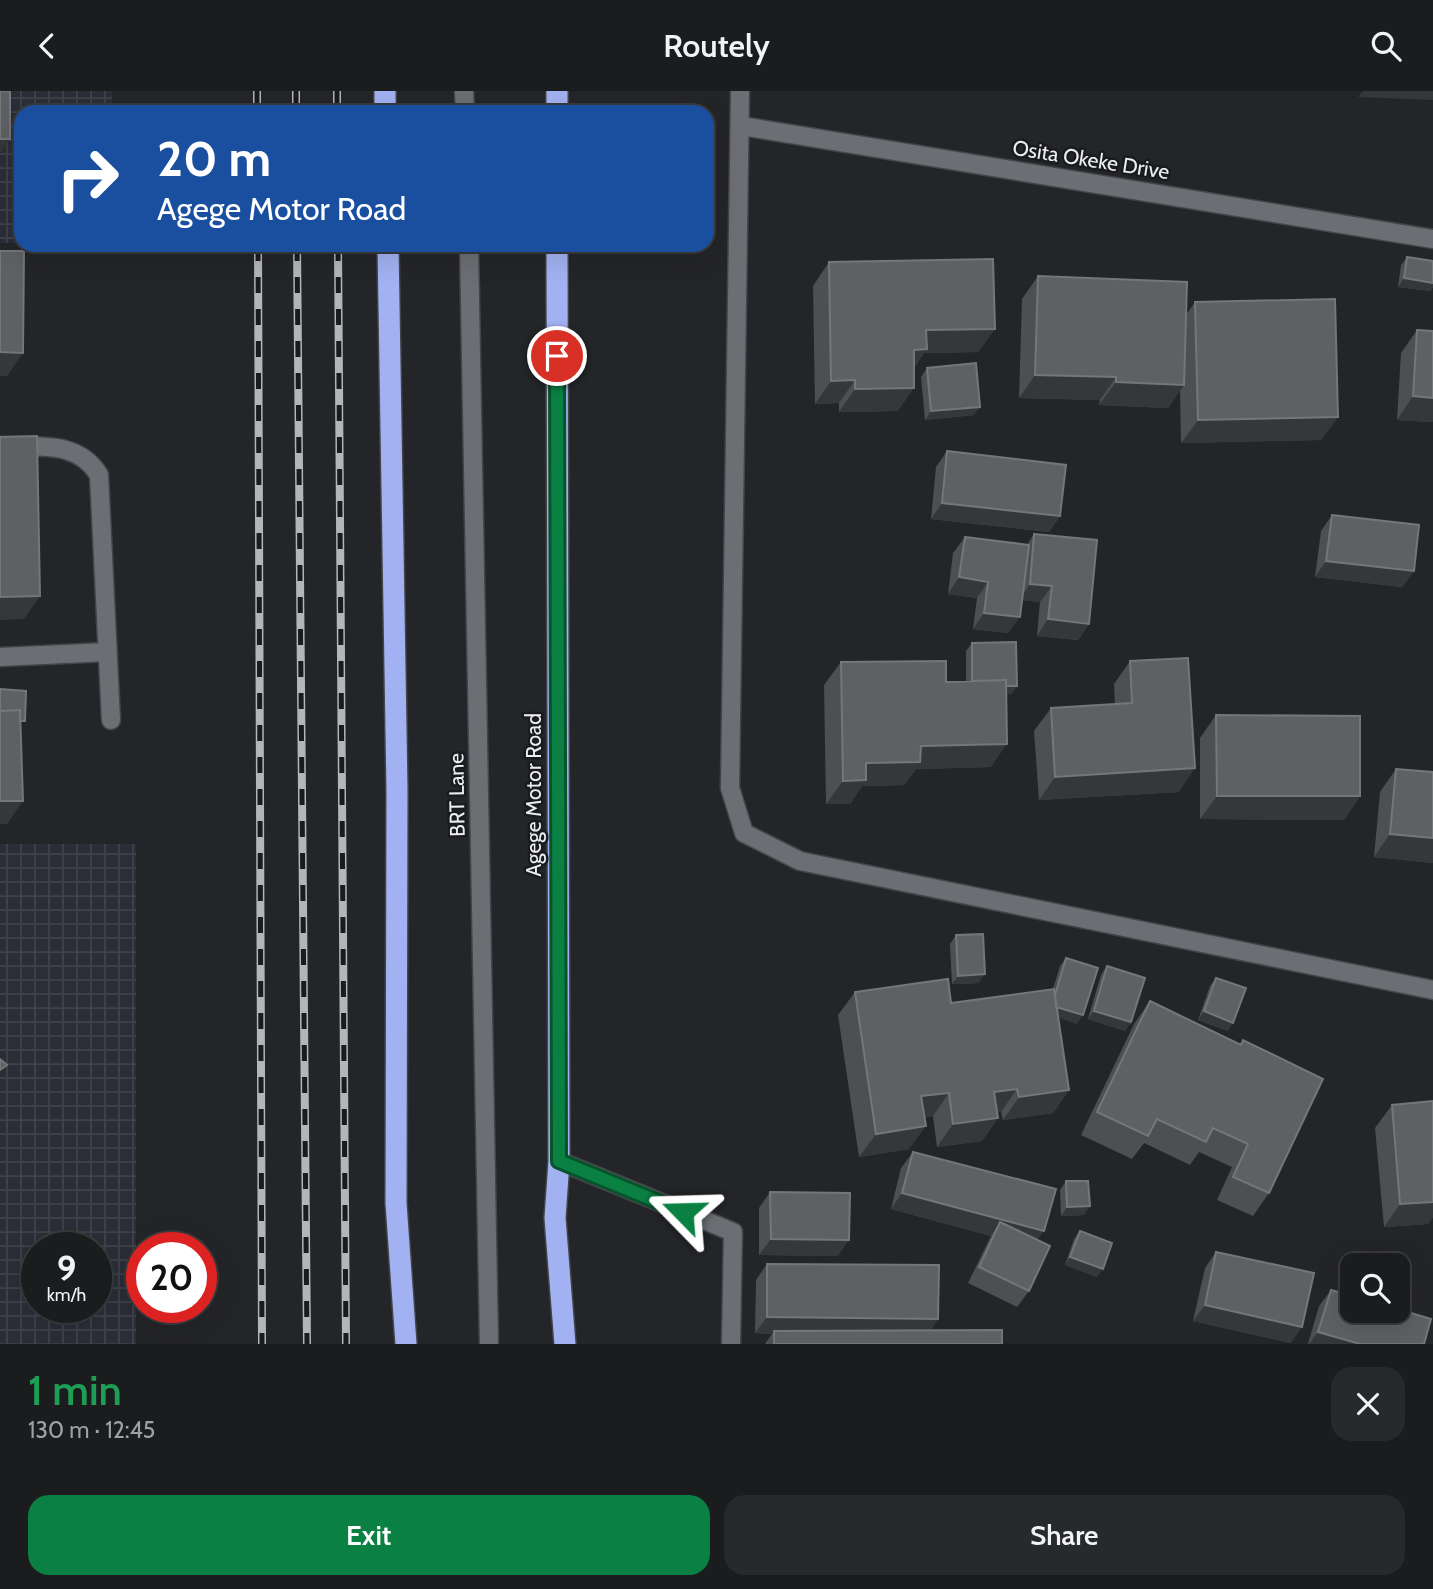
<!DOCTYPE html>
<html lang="en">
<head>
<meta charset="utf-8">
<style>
  :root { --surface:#1b1c1e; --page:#28292b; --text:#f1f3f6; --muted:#a0a1a4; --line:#393a3c; --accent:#0b8043 }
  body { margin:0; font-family:Cabin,sans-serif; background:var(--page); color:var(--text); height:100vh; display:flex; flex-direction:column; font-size:26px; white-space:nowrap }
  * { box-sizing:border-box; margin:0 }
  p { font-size:23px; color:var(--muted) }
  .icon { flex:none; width:38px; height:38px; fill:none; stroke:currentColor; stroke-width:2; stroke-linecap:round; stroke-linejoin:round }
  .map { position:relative; height:1253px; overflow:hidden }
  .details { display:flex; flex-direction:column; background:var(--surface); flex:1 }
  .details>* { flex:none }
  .guide { position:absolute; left:14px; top:14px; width:700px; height:147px; border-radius:21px; box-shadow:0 7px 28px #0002,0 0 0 2px var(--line); background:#1a4fa0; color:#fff; overflow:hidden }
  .tools { position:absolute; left:1340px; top:1162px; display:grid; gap:14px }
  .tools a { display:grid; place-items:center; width:70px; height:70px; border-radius:14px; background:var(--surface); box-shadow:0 7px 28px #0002,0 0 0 2px var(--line); font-size:35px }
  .speed { position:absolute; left:21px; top:1141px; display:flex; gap:14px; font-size:35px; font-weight:700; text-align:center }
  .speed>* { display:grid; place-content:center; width:91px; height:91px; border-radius:50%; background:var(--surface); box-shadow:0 7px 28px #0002,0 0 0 2px var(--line); line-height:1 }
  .speed small { font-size:18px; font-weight:400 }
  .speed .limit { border:10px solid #d22; background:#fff; color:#111 }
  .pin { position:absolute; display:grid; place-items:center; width:60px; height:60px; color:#fff; margin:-30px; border:4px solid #fff; border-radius:50%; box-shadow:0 2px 7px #0007 }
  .me { position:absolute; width:77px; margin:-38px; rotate:292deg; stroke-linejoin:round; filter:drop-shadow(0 0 5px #0008) }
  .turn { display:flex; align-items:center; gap:24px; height:147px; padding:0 28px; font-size:32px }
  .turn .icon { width:91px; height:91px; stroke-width:2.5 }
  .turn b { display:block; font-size:49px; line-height:60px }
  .round { display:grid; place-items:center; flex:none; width:74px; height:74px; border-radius:21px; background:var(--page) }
  .overview { display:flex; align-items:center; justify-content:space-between; height:119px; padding:0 28px }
  h1 { font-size:42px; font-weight:600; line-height:52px; color:#1e9e55 }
  .cta { display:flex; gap:14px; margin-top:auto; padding:14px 28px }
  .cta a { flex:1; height:80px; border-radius:21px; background:var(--accent); color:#fff; font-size:28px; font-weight:600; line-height:80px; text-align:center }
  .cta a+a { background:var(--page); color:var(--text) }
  header { display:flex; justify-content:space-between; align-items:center; height:91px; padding:0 28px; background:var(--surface); font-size:32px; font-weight:600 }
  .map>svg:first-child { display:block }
  .industrial { fill:url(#industrial-grid); fill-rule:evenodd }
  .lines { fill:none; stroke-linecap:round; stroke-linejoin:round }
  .minor-casing { stroke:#434447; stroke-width:21 }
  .highway-casing { stroke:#434447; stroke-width:24 }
  .minor { stroke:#6d6e73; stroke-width:18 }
  .highway { stroke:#a2b1f1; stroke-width:21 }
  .rail-casing { stroke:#b4b5b8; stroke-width:8 }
  .rail { stroke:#1a1b1f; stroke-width:5; stroke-dasharray:16; stroke-linecap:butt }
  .wall { fill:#4e4f53 }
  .shaded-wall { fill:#36373b }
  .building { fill:#5f6064; stroke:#75767a; stroke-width:2 }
  .route-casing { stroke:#07532c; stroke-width:18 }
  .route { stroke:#0b8043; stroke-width:12 }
  .labels { text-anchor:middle; stroke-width:5; stroke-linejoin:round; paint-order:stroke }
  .street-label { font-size:21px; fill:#edeef0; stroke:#1a1b1f }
</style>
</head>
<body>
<header><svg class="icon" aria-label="back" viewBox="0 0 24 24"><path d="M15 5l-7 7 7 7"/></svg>Routely<svg class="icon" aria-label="search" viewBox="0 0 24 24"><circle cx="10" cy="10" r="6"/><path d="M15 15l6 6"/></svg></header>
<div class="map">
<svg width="1433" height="1253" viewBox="0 0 1433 1253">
  <defs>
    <pattern id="industrial-grid" width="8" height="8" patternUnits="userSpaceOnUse" patternTransform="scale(1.75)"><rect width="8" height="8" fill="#2b2e37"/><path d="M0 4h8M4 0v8" fill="none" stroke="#40424a"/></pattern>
  </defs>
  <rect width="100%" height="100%" fill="#242528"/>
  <path class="industrial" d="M 0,0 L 112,0 L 112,21 L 21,21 L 21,152 L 0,152 Z
    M 0,753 L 136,753 L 136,1253 L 0,1253 ZM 37,1157 L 96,1157 L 96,1216 L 37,1216 Z"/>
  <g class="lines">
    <defs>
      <path id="minor" d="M 464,0 L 465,21
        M 740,0 L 730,697 L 744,742 L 800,770 L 1433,899
        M 742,35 L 1433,148
        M 469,154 L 489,1253
        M 0,355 C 37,357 77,348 99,384 L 111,629
        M 0,566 L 107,561
        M 559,1070 L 733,1141 L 731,1253"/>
      <path id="highway" d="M 385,0 L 385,21
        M 557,0 L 557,21
        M 388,154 L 397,699 L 396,1112 L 406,1253
        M 557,154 L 559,1070 L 555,1127 L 565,1253"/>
    </defs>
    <use href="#minor" class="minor-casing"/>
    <use href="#highway" class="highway-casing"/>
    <use href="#minor" class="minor"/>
    <use href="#highway" class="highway"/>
    <defs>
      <path id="rail" d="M 257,0 L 257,21
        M 296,0 L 296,21
        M 337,0 L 337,21
        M 258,154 L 262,1253
        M 297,154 L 307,1253
        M 338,154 L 346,1253"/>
    </defs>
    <use href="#rail" class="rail-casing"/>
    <use href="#rail" class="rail"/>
  </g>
  <path class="wall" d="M 1407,166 L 1433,170 L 1433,196 L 1430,200 L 1398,196 L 1401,174 Z
    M 829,171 L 995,238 L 978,261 L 924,262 L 914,277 L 898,320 L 839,321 L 839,312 L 815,313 L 813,195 Z
    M 1038,185 L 1186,224 L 1195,211 L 1338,326 L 1321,349 L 1181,352 L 1180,299 L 1168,317 L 1099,314 L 1100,309 L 1019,307 L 1022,208 Z
    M 1417,239 L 1433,240 L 1433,331 L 1397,329 L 1401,262 Z
    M 927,277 L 974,324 L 925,329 L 921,286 Z
    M 947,360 L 1060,425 L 1049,441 L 931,428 L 936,376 Z
    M 1332,424 L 1414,480 L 1402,496 L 1315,486 L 1321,440 Z
    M 1034,443 L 1089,533 L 1078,549 L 1037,545 L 1040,511 L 1022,509 L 1008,542 L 973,538 L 977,507 L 948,503 L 953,462 L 965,446 L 1027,454 Z
    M 972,552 L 1017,595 L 1011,603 L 1006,603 L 991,676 L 916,678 L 904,694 L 862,695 L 850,713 L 826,713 L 824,594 L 841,571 L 946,591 L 966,590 L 966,560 Z
    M 1130,570 L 1179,701 L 1039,709 L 1034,640 L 1051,617 L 1115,613 L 1114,593 Z
    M 1216,624 L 1360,705 L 1344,729 L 1200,728 L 1200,647 Z
    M 1396,678 L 1433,681 L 1433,772 L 1374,766 L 1380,701 Z
    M 956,844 L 979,892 L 952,893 L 950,853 Z
    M 1066,867 L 1077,933 L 1058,926 L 1069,999 L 1053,1022 L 1003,1029 L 1001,1021 L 997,1021 L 998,1027 L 982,1050 L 937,1056 L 933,1025 L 924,1026 L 909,1058 L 859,1066 L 838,924 L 855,901 L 951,912 L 1053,898 L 1060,875 Z
    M 1107,875 L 1131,931 L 1125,940 L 1088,928 L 1101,884 Z
    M 1216,887 L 1228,940 L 1198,929 L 1210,895 Z
    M 1150,910 L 1240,953 L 1243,949 L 1269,1102 L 1253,1125 L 1217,1109 L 1232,1076 L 1199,1061 L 1190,1074 L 1144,1052 L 1132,1068 L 1081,1044 L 1134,933 Z
    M 1433,1010 L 1433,1126 L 1428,1133 L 1384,1136 L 1375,1037 L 1392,1014 Z
    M 913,1061 L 1038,1149 L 1029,1200 L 1017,1216 L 968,1192 L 991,1145 L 891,1118 L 901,1077 Z
    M 1066,1090 L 1084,1124 L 1061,1125 L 1060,1099 Z
    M 770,1101 L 838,1165 L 759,1164 L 759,1117 Z
    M 1080,1140 L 1097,1186 L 1065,1174 L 1074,1148 Z
    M 1216,1161 L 1291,1252 L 1193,1230 L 1205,1177 Z
    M 767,1173 L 938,1228 L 930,1240 L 1002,1253 L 765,1253 L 772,1243 L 755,1242 L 756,1189 Z
    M 1331,1199 L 1424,1253 L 1308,1253 L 1319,1215 Z"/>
  <path class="shaded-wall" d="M 1363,0 L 1433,0 L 1433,9 L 1358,6 Z
    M 0,48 L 10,48 L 0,62 Z
    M 1404,187 L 1433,192 L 1433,196 L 1430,200 L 1398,196 Z
    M 995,238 L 978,261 L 924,262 L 910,282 L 897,282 L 926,239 Z
    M 0,261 L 23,262 L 7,285 L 0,285 Z
    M 1035,284 L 1116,286 L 1100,309 L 1019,307 Z
    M 855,289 L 839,312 L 815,313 L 831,290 Z
    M 1116,291 L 1184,294 L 1168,317 L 1099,314 Z
    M 914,297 L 898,320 L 839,321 L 855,298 Z
    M 1413,305 L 1433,307 L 1433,331 L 1397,329 Z
    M 980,316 L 974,324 L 925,329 L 931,320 Z
    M 1338,326 L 1321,349 L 1181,352 L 1198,329 Z
    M 942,412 L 1060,425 L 1049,441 L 931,428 Z
    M 1326,470 L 1414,480 L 1402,496 L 1315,486 Z
    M 959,486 L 988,491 L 977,507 L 948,503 Z
    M 1030,493 L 1052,495 L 1040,511 L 1019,509 Z
    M 40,505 L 24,528 L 0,529 L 0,506 Z
    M 984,522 L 1020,526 L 1008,542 L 973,538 Z
    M 1048,528 L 1089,533 L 1078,549 L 1037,545 Z
    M 973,595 L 1017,595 L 1011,603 L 967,604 Z
    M 1007,653 L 991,676 L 916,678 L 904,694 L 862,695 L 850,713 L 826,713 L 843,690 L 866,672 L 921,655 Z
    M 1195,677 L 1179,701 L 1039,709 L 1055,686 Z
    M 1217,705 L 1360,705 L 1344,729 L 1200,728 Z
    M 0,710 L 23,710 L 7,733 L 0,733 Z
    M 1390,743 L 1433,747 L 1433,772 L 1374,766 Z
    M 985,883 L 979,892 L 952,893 L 958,885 Z
    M 1052,914 L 1083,924 L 1077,933 L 1046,922 Z
    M 1094,920 L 1131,931 L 1125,940 L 1088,928 Z
    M 1204,920 L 1233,932 L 1228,940 L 1198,929 Z
    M 1017,998 L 1001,1021 L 978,1024 L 994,1001 Z
    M 1069,999 L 1053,1022 L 1003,1029 L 1019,1006 Z
    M 949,1002 L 933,1025 L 905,1028 L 921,1005 Z
    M 998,1027 L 982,1050 L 937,1056 L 953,1033 Z
    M 926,1035 L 909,1058 L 859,1066 L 876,1043 Z
    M 902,1102 L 1044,1140 L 1033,1156 L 1000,1131 L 991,1145 L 891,1118 Z
    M 1433,1109 L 1433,1126 L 1428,1133 L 1384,1136 L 1400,1113 Z
    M 1090,1115 L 1084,1124 L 1061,1125 L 1067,1116 Z
    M 771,1148 L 849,1149 L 838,1165 L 759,1164 Z
    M 1070,1166 L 1103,1178 L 1097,1186 L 1065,1174 Z
    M 1205,1214 L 1302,1236 L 1291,1252 L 1193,1230 Z
    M 767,1226 L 938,1228 L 927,1244 L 774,1240 L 772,1243 L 755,1242 Z
    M 1318,1241 L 1360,1253 L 1309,1253 Z"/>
  <path class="building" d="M 0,0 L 10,0 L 10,48 L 0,48 Z
    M 0,160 L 24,160 L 23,262 L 0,261 Z
    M 1407,166 L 1433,170 L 1433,192 L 1404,187 Z
    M 993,168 L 995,238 L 926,239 L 927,258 L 914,259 L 914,297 L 855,298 L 855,289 L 831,290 L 829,171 Z
    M 1038,185 L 1187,191 L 1184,294 L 1116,291 L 1116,286 L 1035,284 Z
    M 1335,208 L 1338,326 L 1198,329 L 1195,211 Z
    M 1417,239 L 1433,240 L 1433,307 L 1413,305 Z
    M 976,272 L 980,316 L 931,320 L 927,277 Z
    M 37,345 L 40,505 L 0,506 L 0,346 Z
    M 947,360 L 1066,374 L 1060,425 L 942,412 Z
    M 1332,424 L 1419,434 L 1414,480 L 1326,470 Z
    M 1034,443 L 1097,449 L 1089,533 L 1048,528 L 1052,495 L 1030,493 Z
    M 965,446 L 1029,454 L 1020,526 L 984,522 L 988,491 L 959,486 Z
    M 1016,551 L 1017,595 L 1006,595 L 1006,589 L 972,590 L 972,552 Z
    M 1188,567 L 1195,677 L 1055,686 L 1051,617 L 1132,612 L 1130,570 Z
    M 946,570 L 946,591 L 1006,589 L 1007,653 L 921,655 L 920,671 L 866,672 L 866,689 L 843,690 L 841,571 Z
    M 0,598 L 26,600 L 25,630 L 20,630 L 20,619 L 0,620 Z
    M 20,619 L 23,710 L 0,710 L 0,620 Z
    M 1216,624 L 1360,625 L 1360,705 L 1217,705 Z
    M 1396,678 L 1433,681 L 1433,747 L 1390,743 Z
    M 983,843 L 985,883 L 958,885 L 956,844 Z
    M 1066,867 L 1098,877 L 1083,924 L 1056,916 L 1055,904 Z
    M 1107,875 L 1145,887 L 1131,931 L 1094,920 Z
    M 1216,887 L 1246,897 L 1233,932 L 1204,920 Z
    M 948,888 L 951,912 L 1054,898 L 1069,999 L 1019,1006 L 1017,998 L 994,1001 L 998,1027 L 953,1033 L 949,1002 L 921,1005 L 926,1035 L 876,1043 L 855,901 Z
    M 1150,910 L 1241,954 L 1243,949 L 1323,988 L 1269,1102 L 1233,1086 L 1248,1053 L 1213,1037 L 1206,1051 L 1157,1028 L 1148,1045 L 1097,1021 Z
    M 0,968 L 7,974 L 0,979 Z
    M 1433,1010 L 1433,1111 L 1400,1113 L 1392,1014 Z
    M 913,1061 L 1056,1098 L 1044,1140 L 902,1102 Z
    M 1066,1090 L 1088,1090 L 1090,1115 L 1067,1116 Z
    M 770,1101 L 850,1102 L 849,1149 L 771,1148 Z
    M 1000,1131 L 1050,1155 L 1029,1200 L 979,1176 Z
    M 1080,1140 L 1112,1152 L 1103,1178 L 1070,1166 Z
    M 1216,1161 L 1314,1182 L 1302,1236 L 1205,1214 Z
    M 767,1173 L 939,1174 L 938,1228 L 767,1226 Z
    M 1331,1199 L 1353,1205 L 1353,1220 L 1398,1220 L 1398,1218 L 1431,1228 L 1424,1253 L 1360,1253 L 1318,1241 Z
    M 1002,1239 L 1002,1253 L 774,1253 L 774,1240 Z"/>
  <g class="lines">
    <defs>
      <path id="route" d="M 557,265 L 559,1070 L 683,1121"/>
    </defs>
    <use href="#route" class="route-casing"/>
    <use href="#route" class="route"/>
  </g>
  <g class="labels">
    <g class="street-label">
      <text transform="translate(1091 69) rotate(9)" y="7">Osita Okeke Drive</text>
      <text transform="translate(457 704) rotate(-91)" y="7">BRT Lane</text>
      <text transform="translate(534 704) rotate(-90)" y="7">Agege Motor Road</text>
    </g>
  </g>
</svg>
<div class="tools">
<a><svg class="icon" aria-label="search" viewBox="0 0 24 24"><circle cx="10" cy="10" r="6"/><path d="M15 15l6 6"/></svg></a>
</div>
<div class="speed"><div>9<small>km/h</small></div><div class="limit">20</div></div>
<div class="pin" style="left:557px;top:265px;background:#d93025"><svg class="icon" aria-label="arrive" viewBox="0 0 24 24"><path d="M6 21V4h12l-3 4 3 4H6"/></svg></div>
<svg class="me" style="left:683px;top:1121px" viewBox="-20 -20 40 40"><path d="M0-17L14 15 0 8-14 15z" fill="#0b8043" stroke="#fff" stroke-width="4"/></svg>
<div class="guide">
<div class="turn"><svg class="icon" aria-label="right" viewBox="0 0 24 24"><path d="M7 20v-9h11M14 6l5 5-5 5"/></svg><div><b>20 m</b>Agege Motor Road</div></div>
</div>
</div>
<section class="details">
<div class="overview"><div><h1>1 min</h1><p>130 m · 12:45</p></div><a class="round"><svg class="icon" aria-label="close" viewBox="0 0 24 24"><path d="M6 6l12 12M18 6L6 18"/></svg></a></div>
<div class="cta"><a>Exit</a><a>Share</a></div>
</section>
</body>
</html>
